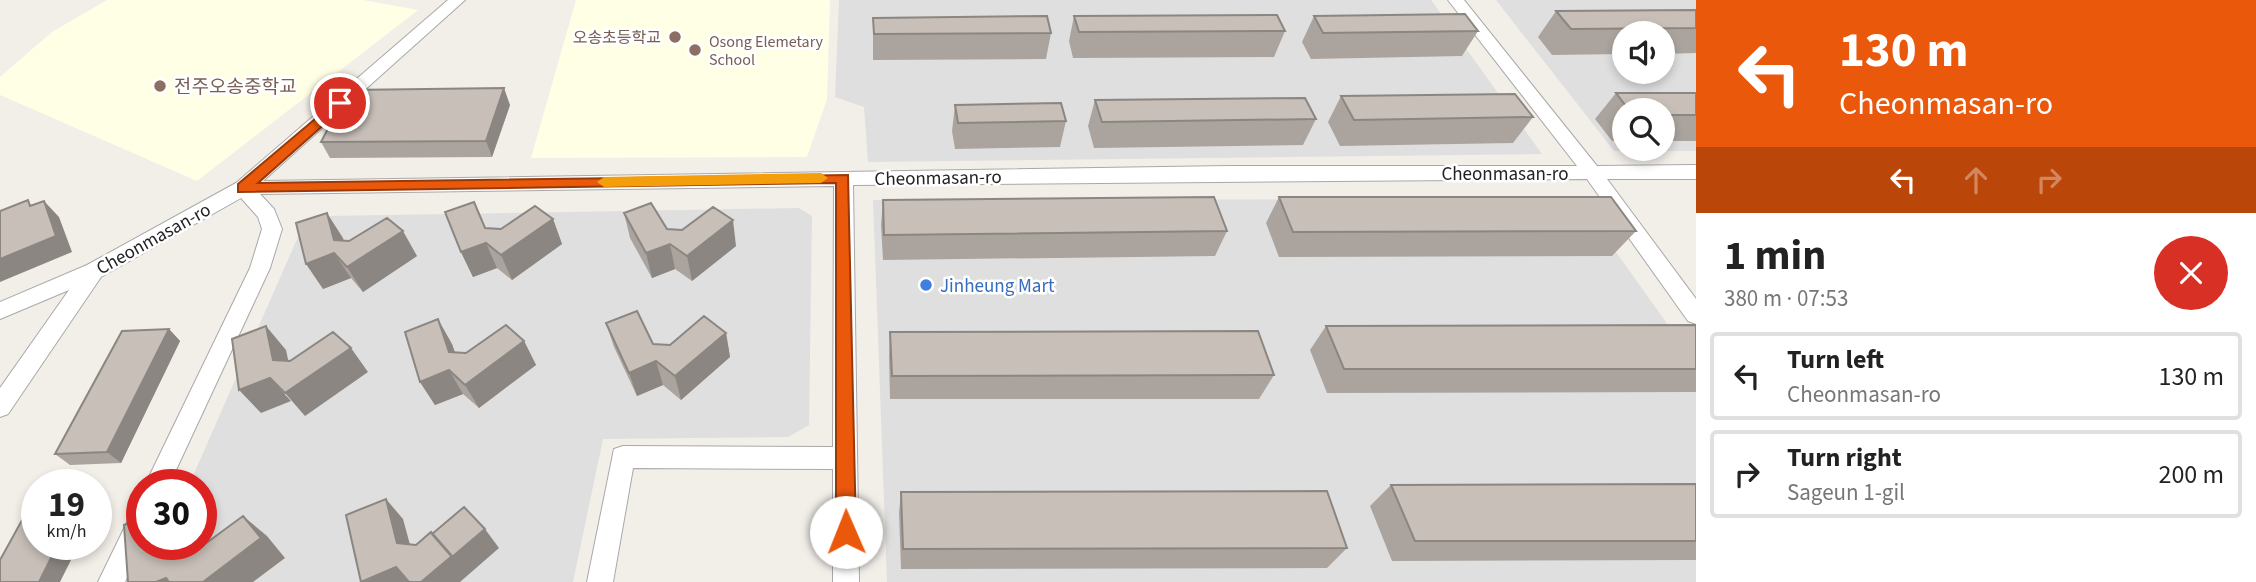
<!DOCTYPE html>
<html lang="en">
<head>
<meta charset="utf-8">
<style>
  :root { --surface:#fff; --page:#f2f2f2; --text:#222; --muted:#767676; --line:#e0e0e0 }
  body { margin:0; font-family:"Source Sans 3","Noto Sans KR",sans-serif; background:var(--page); color:var(--text); height:100vh; display:flex; flex-direction:column; font-size:26px; white-space:nowrap }
  * { box-sizing:border-box; margin:0 }
  p { font-size:23px; color:var(--muted) }
  .icon { flex:none; width:38px; height:38px; fill:none; stroke:currentColor; stroke-width:2; stroke-linecap:round; stroke-linejoin:round }
  .map { position:relative; flex:1; overflow:hidden }
  .side { display:flex; flex-direction:column; background:var(--surface); width:560px }
  .side>* { flex:none }
  .guide { background:#ea580c; color:#fff; overflow:hidden }
  .fabs { position:absolute; left:1612px; top:21px; display:grid; gap:14px }
  .fabs a { display:grid; place-items:center; width:63px; height:63px; border-radius:50%; background:var(--surface); box-shadow:0 4px 10px #0003; font-size:35px }
  .speed { position:absolute; left:21px; top:469px; display:flex; gap:14px; font-size:35px; font-weight:700; text-align:center }
  .speed>* { display:grid; place-content:center; width:91px; height:91px; border-radius:50%; background:var(--surface); box-shadow:0 4px 10px #0003; line-height:1 }
  .speed small { font-size:18px; font-weight:400 }
  .speed .limit { border:10px solid #d22; background:#fff; color:#111 }
  .pin { position:absolute; display:grid; place-items:center; width:60px; height:60px; color:#fff; margin:-30px; border:4px solid #fff; border-radius:50%; box-shadow:0 2px 7px #0007 }
  .me { position:absolute; width:77px; margin:-38px; rotate:359deg; stroke-linejoin:round; filter:drop-shadow(0 0 5px #0008) }
  .turn { display:flex; align-items:center; gap:24px; height:147px; padding:0 28px; font-size:32px }
  .turn .icon { width:91px; height:91px; stroke-width:2.5 }
  .turn b { display:block; font-size:49px; line-height:60px }
  .lanes { display:flex; align-items:center; height:66px; padding:0 28px; background:#0003; justify-content:center; gap:35px; direction:ltr }
  .lanes .off { opacity:.35 }
  .round { display:grid; place-items:center; flex:none; width:74px; height:74px; border-radius:37px; background:var(--page) }
  .overview { display:flex; align-items:center; justify-content:space-between; height:119px; padding:0 28px }
  h1 { font-size:42px; font-weight:700; line-height:52px }
  ul { padding:0; list-style:none }
  li { display:flex; align-items:center; gap:21px; height:88px; margin:0 14px 10px; padding:0 14px; border:4px solid var(--line); border-radius:7px }
  li div { flex:1 }
  li b { display:block; font-size:26px }
  li em { font-style:normal }
  main { display:flex; flex:1; min-height:0 }
  .map>svg:first-child { display:block }
  .residential { fill:#e0dfdf; fill-rule:evenodd }
  .education { fill:#ffffe5 }
  .lines { fill:none; stroke-linecap:round; stroke-linejoin:round }
  .street-casing { stroke:#a9a9a9; stroke-width:2 }
  .street { fill:#fff; fill-rule:evenodd }
  .wall { fill:#aba49e }
  .shaded-wall { fill:#8b8681 }
  .building { fill:#c7bfb8; stroke:#8b8681; stroke-width:2 }
  .route { fill:#ea580c; stroke:#983908; stroke-width:2 }
  .slow { fill:#f59e0b }
  .education-dot { fill:#8d6e63; stroke:#fff; stroke-width:2.5 }
  .shop-dot { fill:#3f7fe0; stroke:#fff; stroke-width:2.5 }
  .labels { text-anchor:middle; stroke-width:5; stroke-linejoin:round; paint-order:stroke }
  .far-education-label { font-size:16px; fill:#785e54; stroke:#fff; text-anchor:end }
  .education-label { font-size:19px; fill:#785e54; stroke:#fff; text-anchor:start }
  .street-label { font-size:19px; fill:#222; stroke:#fff }
  .shop-label { font-size:19px; fill:#366cbe; stroke:#fff; text-anchor:start }
</style>
</head>
<body>
<main>
<div class="map">
<svg width="1696" height="582" viewBox="0 0 1696 582">
  <rect width="100%" height="100%" fill="#f2efe9"/>
  <path class="residential" d="M 839,0 L 1431,0 L 1542,154 L 868,162 L 864,107 L 835,97 Z
    M 1496,0 L 1696,0 L 1696,151 L 1614,151 ZM 1624,33 L 1662,33 L 1662,72 L 1624,72 ZM 1624,110 L 1662,110 L 1662,149 L 1624,149 Z
    M 1578,199 L 1696,364 L 1696,582 L 887,582 L 873,200 Z
    M 799,208 L 812,216 L 809,425 L 788,437 L 603,439 L 573,582 L 147,582 L 163,544 L 201,544 L 201,485 L 189,485 L 301,230 L 327,216 Z"/>
  <path class="education" d="M 107,0 L 363,0 L 418,10 L 197,181 L 0,95 L 0,77 L 52,32 Z
    M 576,0 L 830,0 L 827,99 L 807,157 L 531,158 Z"/>
  <g class="lines">
    <defs>
      <path id="street" d="M 448,0 L 465,0 L 263,181 L 1228,166 L 1577,166 L 1448,0 L 1464,0 L 1597,166 L 1696,165 L 1696,179 L 1607,179 L 1696,299 L 1696,324 L 1688,321 L 1587,179 L 853,185 L 859,582 L 833,582 L 833,469 L 633,468 L 613,582 L 587,582 L 614,449 L 623,446 L 833,447 L 834,186 L 260,194 L 274,209 L 282,229 L 270,268 L 169,485 L 145,485 L 250,268 L 262,229 L 258,217 L 241,198 L 101,277 L 8,414 L 0,417 L 0,388 L 69,290 L 0,319 L 0,302 L 87,265 L 236,183 Z
        M 142,506 L 142,544 L 125,582 L 98,582 L 133,510 Z"/>
    </defs>
    <use href="#street" class="street-casing"/>
    <use href="#street" class="street"/>
  </g>
  <path class="wall" d="M 1696,10 L 1696,53 L 1662,54 L 1662,33 L 1624,33 L 1624,54 L 1552,55 L 1538,37 L 1556,11 Z
    M 1074,16 L 1285,31 L 1274,57 L 1073,58 L 1069,41 Z
    M 1314,16 L 1478,31 L 1462,56 L 1311,59 L 1302,42 Z
    M 873,18 L 1051,33 L 1046,59 L 873,60 Z
    M 1616,93 L 1696,93 L 1696,141 L 1662,141 L 1662,110 L 1624,110 L 1624,141 L 1612,141 L 1595,119 Z
    M 1341,96 L 1533,117 L 1513,143 L 1340,146 L 1328,122 Z
    M 1095,100 L 1316,119 L 1303,145 L 1094,148 L 1088,126 Z
    M 510,105 L 492,157 L 330,158 L 321,142 Z
    M 955,105 L 1066,121 L 1060,147 L 955,149 L 952,131 Z
    M 1279,197 L 1636,231 L 1612,256 L 1279,257 L 1266,223 Z
    M 883,200 L 1227,231 L 1215,256 L 883,260 L 881,225 Z
    M 624,213 L 667,229 L 682,230 L 736,246 L 692,281 L 675,269 L 652,278 L 630,238 Z
    M 553,219 L 562,244 L 512,280 L 497,268 L 473,277 L 461,252 L 501,229 Z
    M 343,238 L 343,241 L 417,256 L 363,292 L 351,278 L 323,289 Z
    M 606,323 L 653,344 L 670,345 L 726,333 L 730,357 L 681,400 L 663,385 L 637,396 L 614,347 Z
    M 1696,325 L 1696,392 L 1327,393 L 1310,350 L 1326,326 Z
    M 169,329 L 180,341 L 121,463 L 70,465 L 55,454 Z
    M 890,332 L 1274,375 L 1259,399 L 890,399 L 889,356 Z
    M 524,341 L 536,365 L 479,408 L 463,394 L 435,405 L 420,382 L 452,344 L 455,353 L 466,353 Z
    M 1696,484 L 1696,560 L 1392,561 L 1370,506 L 1391,485 Z
    M 901,492 L 1347,548 L 1327,568 L 901,569 L 899,513 Z"/>
  <path class="shaded-wall" d="M 504,88 L 510,105 L 492,157 L 486,141 Z
    M 44,201 L 59,217 L 72,252 L 0,282 L 0,259 Z
    M 327,213 L 343,238 L 350,265 L 403,231 L 417,256 L 363,292 L 347,267 L 334,240 Z
    M 553,219 L 562,244 L 512,280 L 501,255 Z
    M 733,220 L 736,246 L 692,281 L 687,256 Z
    M 486,243 L 497,268 L 473,277 L 461,252 Z
    M 670,244 L 675,269 L 652,278 L 646,253 Z
    M 334,253 L 351,278 L 323,289 L 306,264 Z
    M 438,319 L 452,344 L 463,376 L 449,352 Z
    M 266,326 L 286,350 L 293,383 L 273,360 Z
    M 169,329 L 180,341 L 121,463 L 107,452 Z
    M 726,333 L 730,357 L 681,400 L 675,376 Z
    M 524,341 L 536,365 L 479,408 L 465,385 Z
    M 351,348 L 368,372 L 305,416 L 285,393 Z
    M 656,361 L 663,385 L 637,396 L 629,373 Z
    M 449,370 L 463,394 L 435,405 L 420,382 Z
    M 270,378 L 291,401 L 261,413 L 239,390 Z
    M 96,496 L 101,499 L 96,509 Z
    M 386,499 L 403,519 L 415,563 L 397,543 Z
    M 243,516 L 267,536 L 285,558 L 253,582 L 203,582 Z
    M 485,529 L 499,548 L 460,582 L 421,582 Z
    M 58,544 L 79,544 L 60,582 L 39,582 Z
    M 169,544 L 195,544 L 198,573 L 170,553 Z
    M 396,567 L 410,582 L 363,582 Z
    M 166,578 L 172,582 L 156,582 Z"/>
  <path class="building" d="M 1696,10 L 1696,28 L 1571,29 L 1556,11 Z
    M 1465,14 L 1478,31 L 1323,33 L 1314,16 Z
    M 1277,15 L 1285,31 L 1079,32 L 1074,16 Z
    M 1047,16 L 1051,33 L 874,34 L 873,18 Z
    M 504,88 L 486,141 L 321,142 L 348,90 Z
    M 1616,93 L 1696,93 L 1696,115 L 1662,115 L 1662,110 L 1629,110 Z
    M 1515,94 L 1533,117 L 1354,120 L 1341,96 Z
    M 1305,98 L 1316,119 L 1102,122 L 1095,100 Z
    M 1061,103 L 1066,121 L 958,123 L 955,105 Z
    M 1214,197 L 1227,231 L 884,235 L 883,200 Z
    M 1279,197 L 1611,197 L 1636,231 L 1293,232 Z
    M 28,200 L 30,206 L 44,201 L 56,236 L 0,259 L 0,211 Z
    M 474,202 L 485,228 L 501,229 L 535,206 L 553,219 L 501,255 L 486,243 L 461,252 L 445,212 Z
    M 651,203 L 667,229 L 682,230 L 713,207 L 733,220 L 687,256 L 670,244 L 646,253 L 624,213 Z
    M 327,213 L 334,240 L 349,241 L 387,218 L 403,231 L 347,267 L 334,253 L 306,264 L 296,223 Z
    M 637,311 L 653,344 L 670,345 L 704,316 L 726,333 L 675,376 L 656,361 L 629,373 L 606,323 Z
    M 438,319 L 449,352 L 466,353 L 506,325 L 524,341 L 465,385 L 449,370 L 420,382 L 405,332 Z
    M 1696,325 L 1696,369 L 1344,369 L 1326,326 Z
    M 266,326 L 273,360 L 290,361 L 333,332 L 351,348 L 285,393 L 270,378 L 239,390 L 232,339 Z
    M 169,329 L 107,452 L 55,454 L 122,331 Z
    M 1258,331 L 1274,375 L 892,376 L 890,332 Z
    M 1696,484 L 1696,541 L 1415,541 L 1391,485 Z
    M 1327,491 L 1347,548 L 903,549 L 901,492 Z
    M 37,493 L 37,544 L 58,544 L 39,582 L 0,582 L 0,560 Z
    M 386,499 L 397,543 L 416,545 L 431,532 L 452,556 L 421,582 L 409,582 L 396,567 L 361,582 L 346,515 Z
    M 464,507 L 485,529 L 452,557 L 432,534 Z
    M 243,516 L 261,538 L 203,582 L 169,582 L 166,578 L 156,582 L 128,582 L 124,525 L 142,518 L 142,544 L 169,544 L 170,553 L 190,555 Z"/>
  <path class="route" d="M 340,98 L 345,100 L 345,106 L 258,183 L 848,175 L 856,532 L 853,539 L 846,541 L 839,539 L 836,532 L 836,183 L 238,192 L 238,184 Z"/>
  <path class="slow" d="M 821,173 L 828,178 L 821,183 L 604,187 L 597,182 L 604,177 Z"/>
  <g class="education-dot">
    <circle cx="675" cy="37" r="7"/>
    <circle cx="695" cy="50" r="7"/>
    <circle cx="160" cy="86" r="7"/>
  </g>
  <circle class="shop-dot" cx="926" cy="285" r="7"/>
  <g class="labels">
    <g class="far-education-label">
      <text x="661" y="43">오송초등학교</text>
      <text x="709" y="47" text-anchor="start">Osong Elemetary<tspan x="709" dy="18">School</tspan></text>
    </g>
    <g class="education-label">
      <text x="174" y="93">전주오송중학교</text>
    </g>
    <g class="street-label">
      <text x="1505" y="180">Cheonmasan-ro</text>
      <text transform="translate(938 177) rotate(-1)" y="7">Cheonmasan-ro</text>
      <text transform="translate(153 238) rotate(-29)" y="7">Cheonmasan-ro</text>
    </g>
    <g class="shop-label">
      <text x="940" y="292">Jinheung Mart</text>
    </g>
  </g>
</svg>
<div class="fabs">
<a><svg class="icon" aria-label="sound" viewBox="0 0 24 24"><path d="M4 9h4l5-4v14l-5-4H4zM17 9q2 3 0 6"/></svg></a>
<a><svg class="icon" aria-label="search" viewBox="0 0 24 24"><circle cx="10" cy="10" r="6"/><path d="M15 15l6 6"/></svg></a>
</div>
<div class="speed"><div>19<small>km/h</small></div><div class="limit">30</div></div>
<div class="pin" style="left:340px;top:103px;background:#d93025"><svg class="icon" aria-label="arrive" viewBox="0 0 24 24"><path d="M6 21V4h12l-3 4 3 4H6"/></svg></div>
<svg class="me" style="left:846px;top:532px" viewBox="-20 -20 40 40"><circle r="19" fill="#fff"/><path d="M0-13L10 11 0 6-10 11z" fill="#ea580c"/></svg>
</div>
<section class="side">
<div class="guide">
<div class="turn"><svg class="icon" aria-label="left" viewBox="0 0 24 24"><path d="M17 20v-9H6M10 6l-5 5 5 5"/></svg><div><b>130 m</b>Cheonmasan-ro</div></div>
<div class="lanes"><svg class="icon" aria-label="left" viewBox="0 0 24 24"><path d="M17 20v-9H6M10 6l-5 5 5 5"/></svg><svg class="icon off" aria-label="ahead" viewBox="0 0 24 24"><path d="M12 20V5M6 11l6-6 6 6"/></svg><svg class="icon off" aria-label="right" viewBox="0 0 24 24"><path d="M7 20v-9h11M14 6l5 5-5 5"/></svg></div>
</div>
<div class="overview"><div><h1>1 min</h1><p>380 m · 07:53</p></div><a class="round" style="background:#d93025;color:#fff"><svg class="icon" aria-label="close" viewBox="0 0 24 24"><path d="M6 6l12 12M18 6L6 18"/></svg></a></div>
<ul>
<li><svg class="icon" aria-label="left" viewBox="0 0 24 24"><path d="M17 20v-9H6M10 6l-5 5 5 5"/></svg><div><b>Turn left</b><p>Cheonmasan-ro</p></div><em>130 m</em></li>
<li><svg class="icon" aria-label="right" viewBox="0 0 24 24"><path d="M7 20v-9h11M14 6l5 5-5 5"/></svg><div><b>Turn right</b><p>Sageun 1-gil</p></div><em>200 m</em></li>
</ul>
</section>
</main>
</body>
</html>
